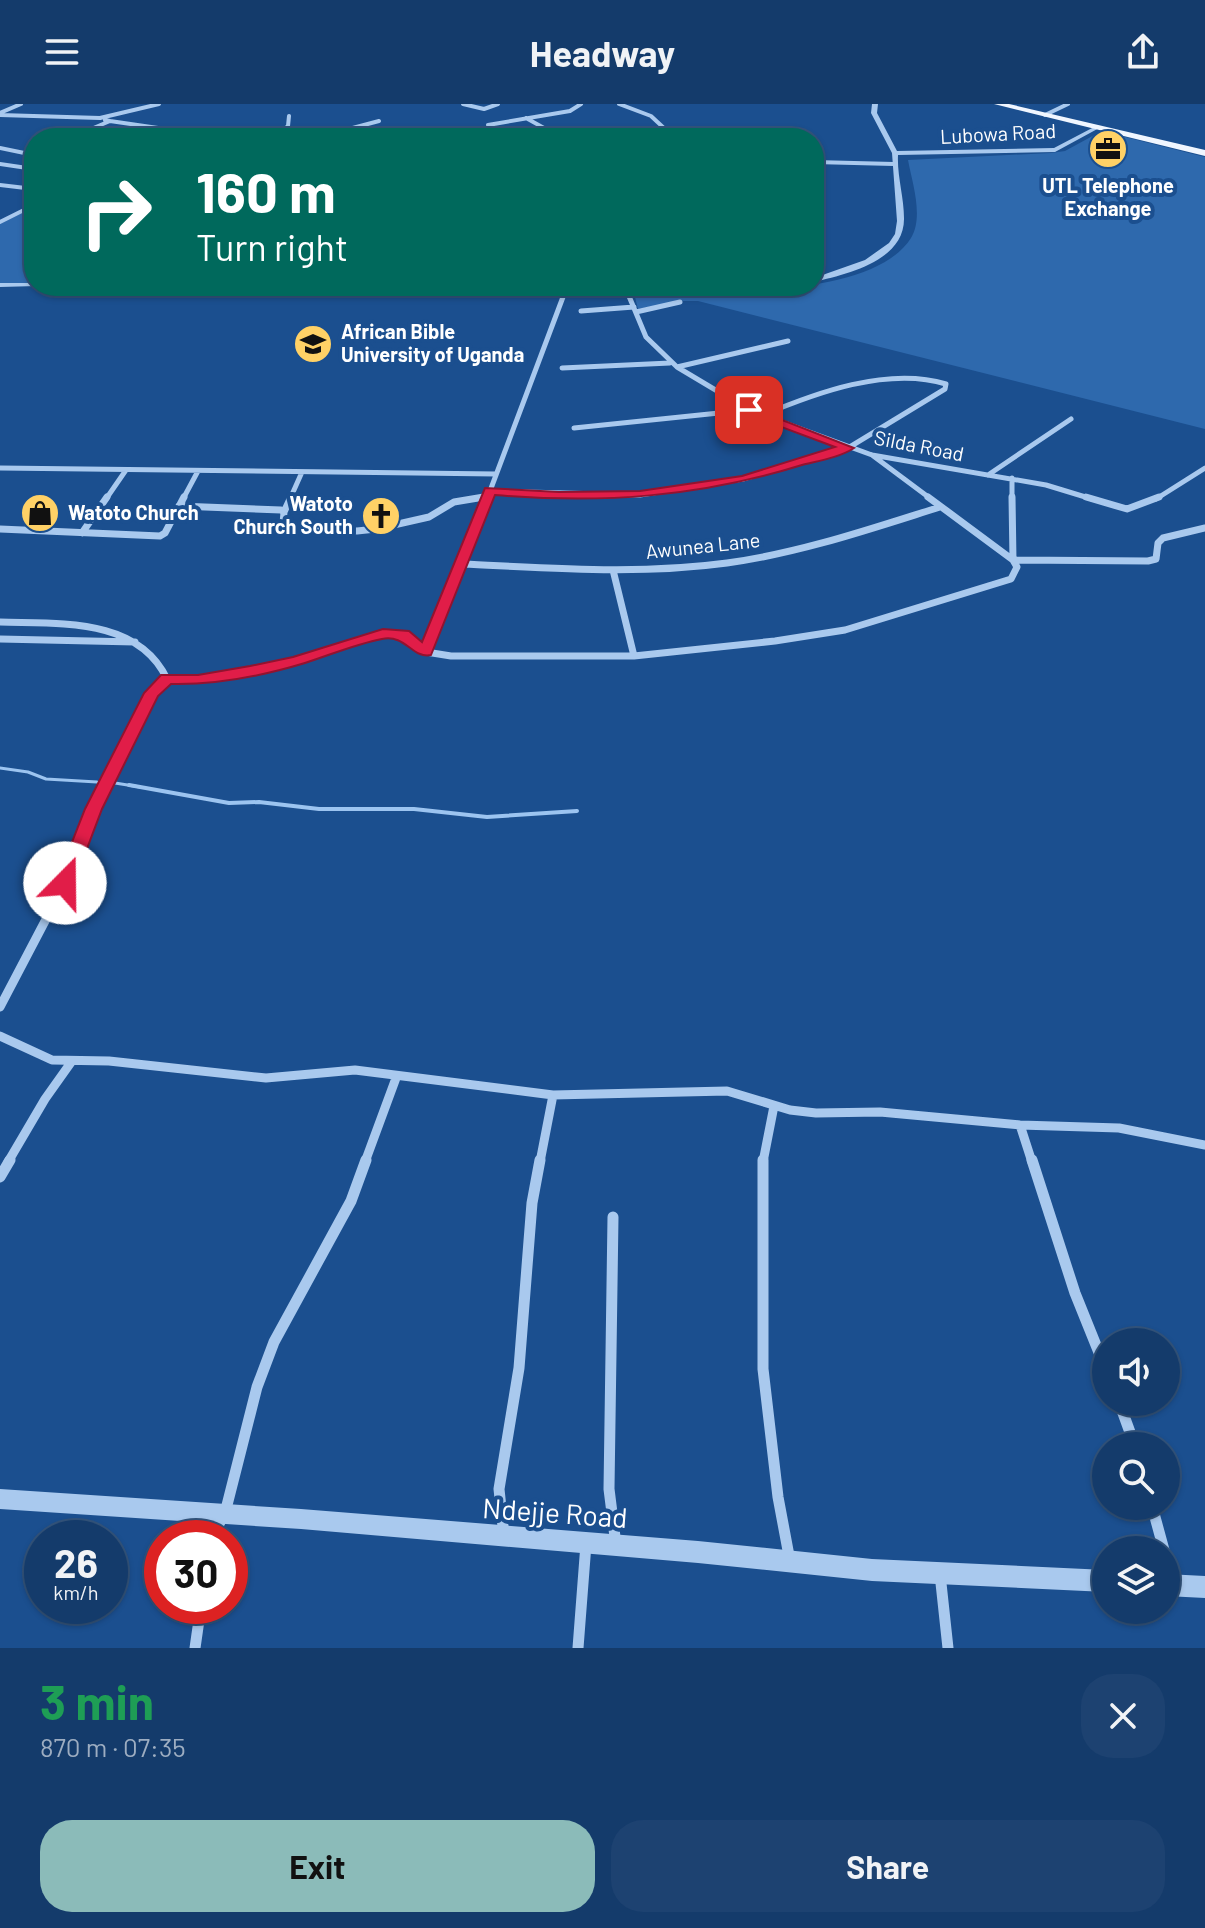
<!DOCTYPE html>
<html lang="en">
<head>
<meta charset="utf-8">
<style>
  :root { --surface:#143b6b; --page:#1d4271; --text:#f1f3f6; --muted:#9dadc1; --line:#33557e; --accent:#8bbbb9 }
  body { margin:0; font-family:Barlow,sans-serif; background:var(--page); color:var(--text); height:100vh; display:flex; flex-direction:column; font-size:30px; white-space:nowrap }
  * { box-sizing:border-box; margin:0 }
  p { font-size:26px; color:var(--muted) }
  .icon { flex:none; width:44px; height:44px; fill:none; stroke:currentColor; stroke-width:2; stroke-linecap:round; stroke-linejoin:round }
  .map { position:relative; height:1544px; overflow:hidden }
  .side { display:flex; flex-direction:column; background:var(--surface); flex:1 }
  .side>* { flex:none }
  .top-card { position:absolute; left:24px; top:24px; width:800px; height:168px; border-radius:32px; box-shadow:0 2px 6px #0004,0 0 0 2px var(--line); background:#00695c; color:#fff; overflow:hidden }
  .controls { position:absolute; left:1092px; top:1224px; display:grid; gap:16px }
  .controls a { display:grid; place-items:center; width:88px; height:88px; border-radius:50%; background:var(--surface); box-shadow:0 2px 6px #0004,0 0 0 2px var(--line); font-size:40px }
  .speed { position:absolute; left:24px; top:1416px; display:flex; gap:16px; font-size:40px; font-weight:700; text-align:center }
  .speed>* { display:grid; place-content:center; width:104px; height:104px; border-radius:50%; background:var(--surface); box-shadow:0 2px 6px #0004,0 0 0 2px var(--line); line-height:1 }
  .speed small { font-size:20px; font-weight:400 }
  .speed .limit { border:12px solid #d22; background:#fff; color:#111 }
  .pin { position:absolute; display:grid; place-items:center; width:68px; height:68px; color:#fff; margin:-34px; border-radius:16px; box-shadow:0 4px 12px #0006 }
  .me { position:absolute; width:88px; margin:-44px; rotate:22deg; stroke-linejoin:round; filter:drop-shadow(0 0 6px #0008) }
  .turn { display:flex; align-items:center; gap:28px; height:168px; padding:0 40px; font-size:36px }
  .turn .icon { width:104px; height:104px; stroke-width:2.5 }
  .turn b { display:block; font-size:56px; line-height:68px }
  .round { display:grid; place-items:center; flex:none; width:84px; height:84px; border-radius:32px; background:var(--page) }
  .headline { display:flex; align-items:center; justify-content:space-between; height:136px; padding:0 40px }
  h1 { font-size:48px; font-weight:700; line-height:60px; color:#1e9e55 }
  .action { display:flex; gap:16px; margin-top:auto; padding:16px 40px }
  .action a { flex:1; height:92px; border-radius:32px; background:var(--accent); color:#111; font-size:32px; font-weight:700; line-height:92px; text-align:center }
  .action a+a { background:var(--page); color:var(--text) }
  header { display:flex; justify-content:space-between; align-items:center; height:104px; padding:0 40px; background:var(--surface); font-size:36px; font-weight:700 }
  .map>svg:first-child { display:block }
  .green { fill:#2e69ad }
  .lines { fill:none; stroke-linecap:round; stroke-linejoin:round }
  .stream-far1 { stroke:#9cc4f0; stroke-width:3 }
  .stream { stroke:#9cc4f0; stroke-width:4 }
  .minor-far4 { stroke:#a9c9ee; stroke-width:4 }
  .minor-far3 { stroke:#a9c9ee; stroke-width:5 }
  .minor-far2 { stroke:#a9c9ee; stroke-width:7 }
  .minor-far1 { stroke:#a9c9ee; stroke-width:9 }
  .minor { stroke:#a9c9ee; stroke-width:11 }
  .tertiary { fill:#a9c9ee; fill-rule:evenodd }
  .primary { fill:#f0f6ff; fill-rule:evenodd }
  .route { fill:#e11d48; stroke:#92132f; stroke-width:2 }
  .labels { text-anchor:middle; stroke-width:8; stroke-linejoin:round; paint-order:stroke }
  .far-street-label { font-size:20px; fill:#fff; stroke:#1b4f8f }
  .far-poi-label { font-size:20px; font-weight:bold; fill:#fff; stroke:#1b4f8f; text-anchor:start }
  .near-street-label { font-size:28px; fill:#fff; stroke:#1b4f8f }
</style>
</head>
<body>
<header><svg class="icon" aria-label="menu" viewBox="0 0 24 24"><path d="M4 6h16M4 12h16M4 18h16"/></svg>Headway<svg class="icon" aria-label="share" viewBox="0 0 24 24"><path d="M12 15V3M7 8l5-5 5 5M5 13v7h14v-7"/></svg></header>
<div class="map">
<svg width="1205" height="1544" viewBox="0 0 1205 1544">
  <rect width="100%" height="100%" fill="#1b4f8f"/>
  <path class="green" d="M 1098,29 L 1113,30 L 1205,53 L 1205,325 L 698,197 L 679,197 L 638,205 L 635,193 L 642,189 C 707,188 872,196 911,134 C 924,113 912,78 908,56 L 1051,49 L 1065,47 Z
    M 34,103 L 34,180 L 0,179 L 0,120 Z"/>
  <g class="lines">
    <path class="stream-far1" d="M 0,664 L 28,668 L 46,675 L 97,678
      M 115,679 L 140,683"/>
    <path class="stream" d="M 129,681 L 229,699 L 259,698 L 319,705 L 414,705 L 487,713 L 577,707"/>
    <path class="minor-far4" d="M 463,0 L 484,5 L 498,0
      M 619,0 L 651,12 L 666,26 L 682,34
      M 0,9 L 21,0
      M 0,11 L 100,14 L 159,0
      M 1045,11 L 1068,0
      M 526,14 L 562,34
      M 110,17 L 206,31
      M 488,21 L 570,7 L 581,0
      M 88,27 L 115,32
      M 70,34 L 110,17 L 105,16
      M 273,34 L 288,22 L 289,12
      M 315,34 L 379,17
      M 0,44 L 34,51
      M 814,58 L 894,60
      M 0,60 L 34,65
      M 0,81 L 34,85
      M 0,118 L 34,101"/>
    <path class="minor-far3" d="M 626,185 L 646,233 L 677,263 L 749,306 L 872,351 L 1046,381 L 1092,395
      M 581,207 L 634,203
      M 636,208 L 680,198
      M 677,263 L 788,237
      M 562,264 L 670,259
      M 574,324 L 748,306
      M 872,351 L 931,395
      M 0,364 L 496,370
      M 988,371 L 1071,315
      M 1012,374 L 1012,395
      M 106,395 L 126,366
      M 183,395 L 198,367
      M 290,395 L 302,368
      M 474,395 L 484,393 L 490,387 L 640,391 L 743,375 L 848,344 L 945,285 L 946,280 C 888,262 815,289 761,312
      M 487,395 L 566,185
      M 1156,395 L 1205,364"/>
    <path class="minor-far2" d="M 1012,393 L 1013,456 L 1148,457 L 1156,455 L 1158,439 L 1163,434 L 1205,424
      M 1086,393 L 1127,405 L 1159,393
      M 179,402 L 281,406 L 284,408 L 283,420 L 293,423 L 357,427 L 376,425 L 429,413 L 454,398 L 484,393
      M 284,408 L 291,393
      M 0,425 L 160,432 L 165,429 L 184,393
      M 82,429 L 107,393
      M 463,460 C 551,464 639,471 727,459 C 800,449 870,425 940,403
      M 613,466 L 634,552
      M 0,518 C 59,520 138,513 167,575
      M 0,535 L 135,538
      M 426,548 L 488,393
      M 104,683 L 152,589 L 167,575 L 194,575 L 249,569 L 304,555 L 383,529 L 403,530 L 426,548 L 451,552 L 634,552 L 775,537 L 845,526 L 1011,475 L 1017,463 L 1013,456 L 928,393"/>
    <path class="minor-far1" d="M 0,903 L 65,779 L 105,681
      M 0,932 L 52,956 L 109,957 L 266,974 L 355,966 L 553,991 L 727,987 L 790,1006 L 816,1009 L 880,1008 L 1020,1021 L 1119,1024 L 1205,1041
      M 1020,1021 L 1032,1058
      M 8,1058 L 45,995 L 72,957
      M 365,1058 L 396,974
      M 540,1058 L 553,991
      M 763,1058 L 774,1002"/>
    <path class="minor" d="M 763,1056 L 763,1265 L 778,1393 L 790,1457
      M 1032,1056 L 1075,1189 L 1106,1266
      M 0,1073 L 10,1056
      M 613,1113 L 609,1385 L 616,1441
      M 1119,1298 L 1135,1342
      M 1152,1402 L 1164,1446
      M 504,1432 L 499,1385 L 519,1264 L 532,1099 L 540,1056
      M 211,1434 L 225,1409 L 257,1283 L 274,1238 L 351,1097 L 366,1056
      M 1166,1454 L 1174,1481
      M 940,1470 L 948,1544
      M 195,1544 L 201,1502
      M 578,1544 L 586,1440"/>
    <path class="tertiary" d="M 872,0 L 878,0 L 877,9 L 897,47 L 1054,44 L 1096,22 L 1101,23 L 1055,48 L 898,51 C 897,72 904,93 904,114 C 905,157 847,170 814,178 L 814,174 L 865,156 L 889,139 L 895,130 L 897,117 L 892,49 L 871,9 Z
      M 0,179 L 34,179 L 34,182 L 37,182 L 0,183 Z
      M 161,182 L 781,182 L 777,184 L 684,188 L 165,184 Z
      M 0,1385 L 301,1405 L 698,1437 L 872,1455 L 1106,1466 L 1106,1488 L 872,1477 L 698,1459 L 301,1425 L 0,1405 Z
      M 1166,1470 L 1205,1472 L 1205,1494 L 1166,1492 Z"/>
    <path class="primary" d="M 994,0 L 1009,0 L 1205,46 L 1205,52 Z"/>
  </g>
  <path class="route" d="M 749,303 L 854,344 C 841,353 818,357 802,361 C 699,393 602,400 495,391 L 431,551 C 412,555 406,530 382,535 C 356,540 330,551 305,559 C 262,572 215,581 171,580 L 158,592 L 102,705 L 74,779 L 65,786 L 59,784 L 56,779 L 85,705 L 144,589 L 161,571 L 198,571 L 250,562 L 293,553 L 383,525 L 409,527 L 422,538 L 485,384 L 559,388 L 640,387 L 742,372 L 835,343 L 744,309 L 743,306 Z"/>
  <defs>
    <symbol id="office-disc" viewBox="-11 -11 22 22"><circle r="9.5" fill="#ffd166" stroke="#1b4f8f"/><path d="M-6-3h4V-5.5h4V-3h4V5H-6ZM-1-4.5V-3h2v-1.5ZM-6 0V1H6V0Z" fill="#111"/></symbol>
    <symbol id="university-disc" viewBox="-11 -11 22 22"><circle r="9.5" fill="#ffd166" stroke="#1b4f8f"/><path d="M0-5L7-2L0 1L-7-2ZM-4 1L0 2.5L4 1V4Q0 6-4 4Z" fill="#111"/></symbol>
    <symbol id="shop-disc" viewBox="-11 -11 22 22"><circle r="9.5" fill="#ffd166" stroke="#1b4f8f"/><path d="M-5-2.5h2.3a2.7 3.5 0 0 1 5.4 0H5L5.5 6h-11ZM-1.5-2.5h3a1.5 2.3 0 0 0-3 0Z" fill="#111"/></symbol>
    <symbol id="church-disc" viewBox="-11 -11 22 22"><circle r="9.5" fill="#ffd166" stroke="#1b4f8f"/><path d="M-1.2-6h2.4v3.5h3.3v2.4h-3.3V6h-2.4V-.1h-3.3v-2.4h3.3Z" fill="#111"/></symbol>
  </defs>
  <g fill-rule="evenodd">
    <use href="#office-disc" x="1086" y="23" width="44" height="44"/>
    <use href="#university-disc" x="291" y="218" width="44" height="44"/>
    <use href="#shop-disc" x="18" y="387" width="44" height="44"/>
    <use href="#church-disc" x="359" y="390" width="44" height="44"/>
  </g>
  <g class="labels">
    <g class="far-street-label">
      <text transform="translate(998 30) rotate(-3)" y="7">Lubowa Road</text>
      <text transform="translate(919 342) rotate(11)" y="7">Silda Road</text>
      <text transform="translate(703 442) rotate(-6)" y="7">Awunea Lane</text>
    </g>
    <g class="far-poi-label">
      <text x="1108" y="89" text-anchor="middle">UTL Telephone<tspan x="1108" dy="23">Exchange</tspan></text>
      <text x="341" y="235">African Bible<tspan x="341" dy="23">University of Uganda</tspan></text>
      <text x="353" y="407" text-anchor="end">Watoto<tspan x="353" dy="23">Church South</tspan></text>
      <text x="68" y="416">Watoto Church</text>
    </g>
    <g class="near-street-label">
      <text transform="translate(555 1409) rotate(4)" y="10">Ndejje Road</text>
    </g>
  </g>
</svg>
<div class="controls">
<a><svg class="icon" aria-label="sound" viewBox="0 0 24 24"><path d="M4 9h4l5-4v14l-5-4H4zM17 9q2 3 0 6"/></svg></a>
<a><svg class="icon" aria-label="search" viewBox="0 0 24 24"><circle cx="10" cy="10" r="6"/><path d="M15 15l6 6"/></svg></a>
<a><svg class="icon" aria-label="layers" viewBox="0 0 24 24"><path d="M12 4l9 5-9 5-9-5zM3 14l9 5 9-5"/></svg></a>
</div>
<div class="speed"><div>26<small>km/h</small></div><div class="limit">30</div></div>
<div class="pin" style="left:749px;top:306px;background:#d93025"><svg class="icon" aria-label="arrive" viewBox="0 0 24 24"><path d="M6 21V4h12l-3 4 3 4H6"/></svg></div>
<svg class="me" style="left:65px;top:779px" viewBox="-20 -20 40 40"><circle r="19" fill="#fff"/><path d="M0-13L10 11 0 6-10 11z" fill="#e11d48"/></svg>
<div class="top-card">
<div class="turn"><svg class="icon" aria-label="right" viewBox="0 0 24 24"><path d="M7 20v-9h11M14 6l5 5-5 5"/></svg><div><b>160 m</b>Turn right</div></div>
</div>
</div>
<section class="side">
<div class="headline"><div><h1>3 min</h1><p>870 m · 07:35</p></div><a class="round"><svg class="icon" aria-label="close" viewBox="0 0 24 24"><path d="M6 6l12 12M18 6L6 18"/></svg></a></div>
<div class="action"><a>Exit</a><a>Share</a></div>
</section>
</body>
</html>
